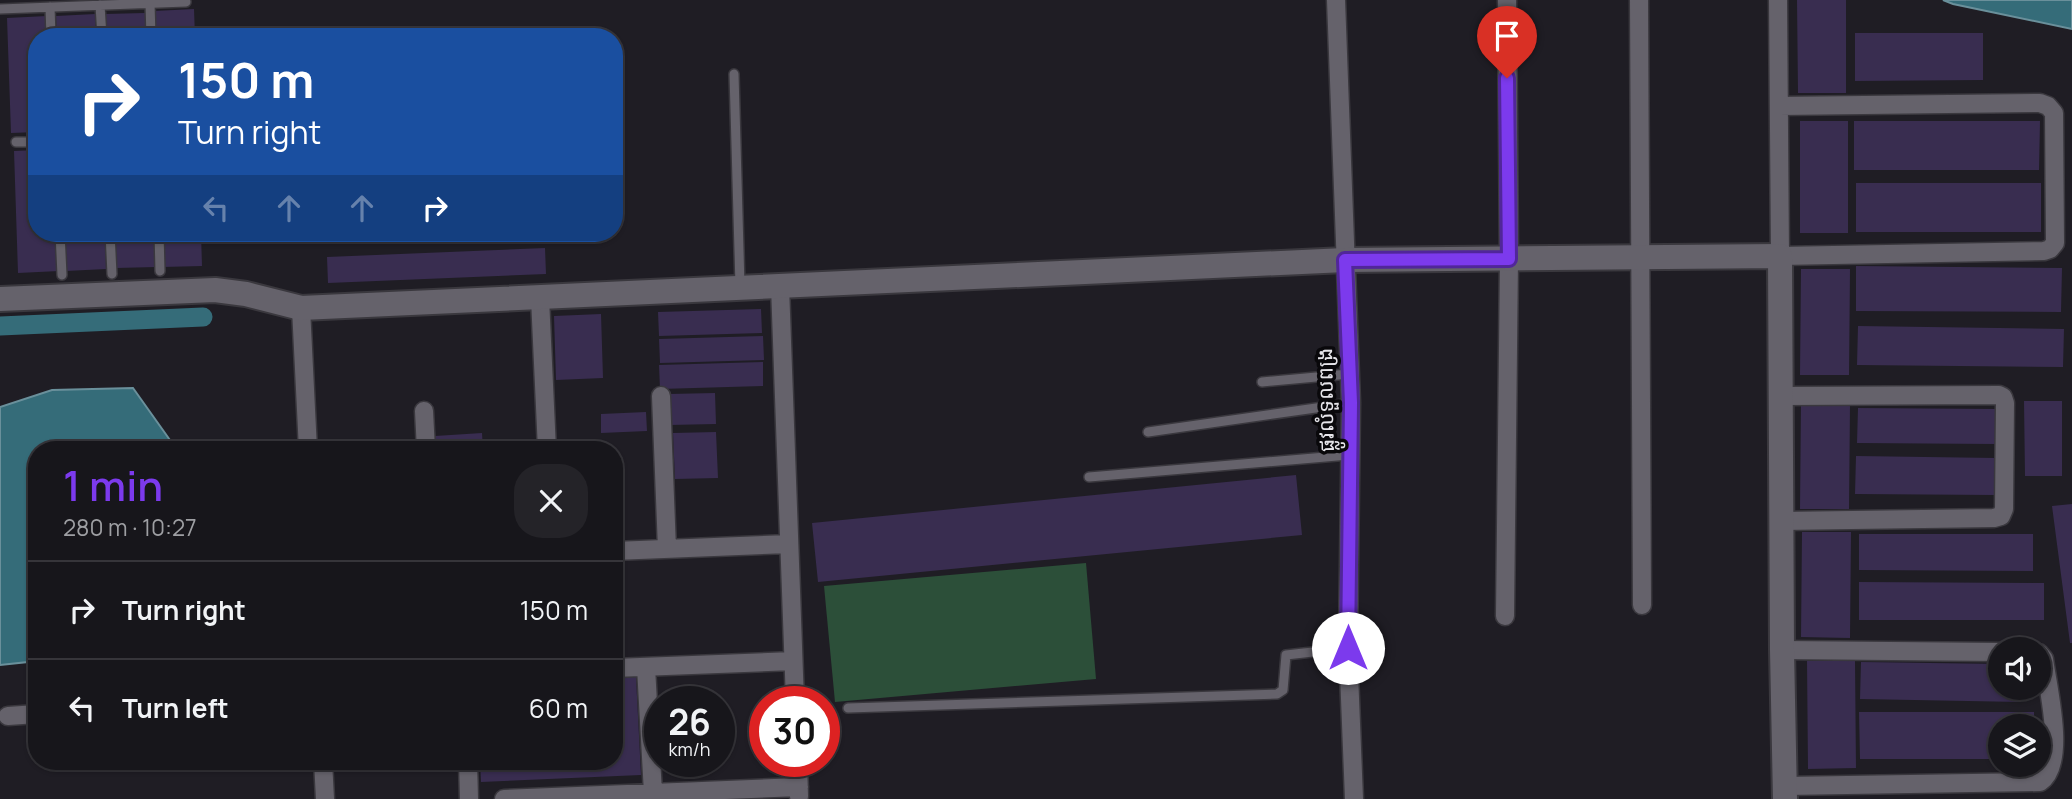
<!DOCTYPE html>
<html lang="en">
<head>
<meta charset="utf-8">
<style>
  :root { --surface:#17161b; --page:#242328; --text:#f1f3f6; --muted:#9e9fa3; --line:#36353a; --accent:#7c3aed }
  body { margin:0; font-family:Manrope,"Noto Sans Khmer",sans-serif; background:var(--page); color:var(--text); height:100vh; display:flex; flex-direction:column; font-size:26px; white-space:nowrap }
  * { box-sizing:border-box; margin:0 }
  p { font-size:23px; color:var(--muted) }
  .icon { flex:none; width:38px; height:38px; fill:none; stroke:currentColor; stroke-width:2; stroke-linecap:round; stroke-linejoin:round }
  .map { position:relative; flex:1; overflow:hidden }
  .sheet { position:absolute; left:28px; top:441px; width:595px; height:329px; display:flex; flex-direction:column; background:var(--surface); border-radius:28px; box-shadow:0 2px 5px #0004,0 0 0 2px var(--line) }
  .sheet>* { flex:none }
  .guide { position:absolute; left:28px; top:28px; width:595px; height:214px; border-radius:28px; box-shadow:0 2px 5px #0004,0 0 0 2px var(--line); background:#1a4fa0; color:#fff; overflow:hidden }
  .tools { position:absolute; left:1988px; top:637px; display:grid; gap:14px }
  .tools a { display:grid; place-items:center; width:63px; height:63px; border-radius:50%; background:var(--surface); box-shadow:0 2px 5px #0004,0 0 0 2px var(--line); font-size:35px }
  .speed { position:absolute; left:644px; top:686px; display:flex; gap:14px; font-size:35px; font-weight:700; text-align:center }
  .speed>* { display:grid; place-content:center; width:91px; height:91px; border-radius:50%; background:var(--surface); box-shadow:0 2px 5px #0004,0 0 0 2px var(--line); line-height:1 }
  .speed small { font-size:18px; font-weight:400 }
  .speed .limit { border:10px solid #d22; background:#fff; color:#111 }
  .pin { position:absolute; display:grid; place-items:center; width:60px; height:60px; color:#fff; margin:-72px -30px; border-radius:50% 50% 50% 0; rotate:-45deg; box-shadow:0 0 7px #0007 }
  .pin .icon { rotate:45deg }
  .me { position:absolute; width:77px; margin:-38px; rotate:0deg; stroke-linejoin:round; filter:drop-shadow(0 0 5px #0008) }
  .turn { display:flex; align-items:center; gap:24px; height:147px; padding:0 35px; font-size:32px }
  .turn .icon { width:91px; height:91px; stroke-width:2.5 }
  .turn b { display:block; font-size:49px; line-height:60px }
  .lanes { display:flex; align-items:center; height:66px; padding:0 35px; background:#0003; justify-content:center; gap:35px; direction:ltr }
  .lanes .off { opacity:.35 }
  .round { display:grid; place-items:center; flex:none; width:74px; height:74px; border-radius:28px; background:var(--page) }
  .overview { display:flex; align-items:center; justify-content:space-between; height:119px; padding:0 35px }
  h1 { font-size:42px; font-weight:600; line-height:52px; color:var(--accent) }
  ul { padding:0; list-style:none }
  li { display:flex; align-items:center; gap:21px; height:98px; padding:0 35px; border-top:2px solid var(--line) }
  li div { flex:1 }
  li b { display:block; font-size:26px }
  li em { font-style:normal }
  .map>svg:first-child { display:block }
  .green { fill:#2c4f39 }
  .water { fill:#356c79; stroke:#6a909b; stroke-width:2 }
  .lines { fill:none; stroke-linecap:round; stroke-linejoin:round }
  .canal { stroke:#356c79; stroke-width:19 }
  .building { fill:#392d50 }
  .lane-casing { stroke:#3a383e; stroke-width:12 }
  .street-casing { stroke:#3a383e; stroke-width:21 }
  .secondary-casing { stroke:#3a383e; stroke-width:28 }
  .lane { stroke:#65626b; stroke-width:9 }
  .street { stroke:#65626b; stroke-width:18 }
  .secondary { stroke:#65626b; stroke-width:24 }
  .route-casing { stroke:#51269a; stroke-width:18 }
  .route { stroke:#7c3aed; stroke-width:12 }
  .labels { text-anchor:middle; stroke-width:7; stroke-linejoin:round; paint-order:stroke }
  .street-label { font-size:21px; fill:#e6e5ea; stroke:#09080b }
</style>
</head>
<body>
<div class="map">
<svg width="2072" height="799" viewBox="0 0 2072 799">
  <rect width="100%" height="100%" fill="#1f1d24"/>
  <path class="green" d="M 1086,563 L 1096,679 L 835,702 L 824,586 Z"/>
  <path class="water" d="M 1943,0 L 2072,0 L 2072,29 L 1953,4 Z
    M 133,388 L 177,450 L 37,450 L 37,661 L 0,665 L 0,407 L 52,390 Z"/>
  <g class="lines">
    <path class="canal" d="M 0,326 L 203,317"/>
  </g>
  <path class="building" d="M 1797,0 L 1846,0 L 1846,93 L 1798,93 Z
    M 194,9 L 195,37 L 155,37 L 154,11 Z
    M 145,13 L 146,37 L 106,37 L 105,14 Z
    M 95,14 L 96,37 L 57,37 L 56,16 Z
    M 47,16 L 48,37 L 37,37 L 37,132 L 11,133 L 7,18 Z
    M 1855,33 L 1983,33 L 1983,80 L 1855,81 Z
    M 1800,121 L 1848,121 L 1848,233 L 1800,233 Z
    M 1854,121 L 2040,121 L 2039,170 L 1854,170 Z
    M 37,150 L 37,233 L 57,233 L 59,271 L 18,273 L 14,151 Z
    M 1856,183 L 2041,183 L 2041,232 L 1856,232 Z
    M 65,233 L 105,233 L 106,269 L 66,271 Z
    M 115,233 L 155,233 L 156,267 L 116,268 Z
    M 161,233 L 201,233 L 202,266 L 162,267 Z
    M 545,248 L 546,274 L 328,283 L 327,257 Z
    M 1856,266 L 2062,268 L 2061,312 L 1856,311 Z
    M 1801,269 L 1850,269 L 1849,375 L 1800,375 Z
    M 761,309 L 762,333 L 659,336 L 658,312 Z
    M 601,314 L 603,378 L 556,380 L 554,316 Z
    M 1858,326 L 2064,329 L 2063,367 L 1857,365 Z
    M 763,336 L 764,360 L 660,363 L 659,339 Z
    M 763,362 L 763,386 L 660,389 L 659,365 Z
    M 715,393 L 716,424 L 669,425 L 669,394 Z
    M 2024,401 L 2062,401 L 2062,476 L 2025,476 Z
    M 1801,403 L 1850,404 L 1849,509 L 1800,509 Z
    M 1858,408 L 1995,409 L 1995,444 L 1857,443 Z
    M 646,412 L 647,431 L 601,433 L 601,414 Z
    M 716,432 L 718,478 L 675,479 L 673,433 Z
    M 482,433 L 483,450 L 435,450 L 435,436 Z
    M 1856,456 L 1996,458 L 1995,495 L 1855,494 Z
    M 1296,475 L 1302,535 L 818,582 L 812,523 Z
    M 2072,504 L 2072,643 L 2070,643 L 2052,506 Z
    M 1802,532 L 1851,532 L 1850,638 L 1801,637 Z
    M 1859,534 L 2033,534 L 2033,571 L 1859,570 Z
    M 1859,582 L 2044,583 L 2044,620 L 1859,620 Z
    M 1807,661 L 1855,661 L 1856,768 L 1808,769 Z
    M 1861,662 L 2000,664 L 2000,688 L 2022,688 L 2021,702 L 1860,699 Z
    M 636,677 L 641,775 L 481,782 L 480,761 L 614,761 L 614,678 Z
    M 1859,712 L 2034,712 L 2034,726 L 2000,726 L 2000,759 L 1860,759 Z
    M 405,761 L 445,761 L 445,771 L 406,772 Z"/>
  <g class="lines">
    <defs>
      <path id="lane" d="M 150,3 L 151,37
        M 100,5 L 102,37
        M 50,7 L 51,37
        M 0,9 L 186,2
        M 734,74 L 740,286
        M 16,142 L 37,142
        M 60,233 L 62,275
        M 110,233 L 112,274
        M 159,233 L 160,271
        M 1262,382 L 1349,374
        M 1148,432 L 1351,403
        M 1089,477 L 1349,455
        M 848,708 L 1277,694 L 1283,690 L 1286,655 L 1348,648"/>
      <path id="street" d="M 1336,0 L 1351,403 L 1348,648 L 1354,799
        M 1639,0 L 1642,605
        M 1778,0 L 1780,256 L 2044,251 L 2050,249 L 2055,243 L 2054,113 L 2048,106 L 2040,103 L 1779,106
        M 780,286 L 795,702
        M 540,298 L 547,450
        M 301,308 L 308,450
        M 661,396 L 667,549
        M 424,411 L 426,450
        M 1781,521 L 1994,518 L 2001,516 L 2004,509 L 2005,403 L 2003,397 L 1999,395 L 1781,396
        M 614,551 L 789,544
        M 1505,616 L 1509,259 L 1507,0
        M 1782,650 L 2000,652
        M 646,667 L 653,793
        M 614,668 L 793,661
        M 8,716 L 37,714
        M 323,761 L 325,799
        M 468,761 L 469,799
        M 798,761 L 799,796
        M 1785,786 L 2040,782 C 2067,764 2048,689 2044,659 L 2039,653
        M 504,799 L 799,787"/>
      <path id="secondary" d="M 0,299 L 215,290 L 246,294 L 301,308 L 1345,260 L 1780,256 L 1782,650 L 1785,799"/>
    </defs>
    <use href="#lane" class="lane-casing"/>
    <use href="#street" class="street-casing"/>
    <use href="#secondary" class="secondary-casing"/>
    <use href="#lane" class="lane"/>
    <use href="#street" class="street"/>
    <use href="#secondary" class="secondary"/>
  </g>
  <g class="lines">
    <defs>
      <path id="route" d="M 1348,648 L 1351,403 L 1345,260 L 1509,259 L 1507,78"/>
    </defs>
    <use href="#route" class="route-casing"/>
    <use href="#route" class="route"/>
  </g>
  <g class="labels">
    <g class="street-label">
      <text transform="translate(1326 400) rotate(-91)" y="7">ផ្លូវលំទួលពង្រ</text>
    </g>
  </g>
</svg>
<div class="tools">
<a><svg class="icon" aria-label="sound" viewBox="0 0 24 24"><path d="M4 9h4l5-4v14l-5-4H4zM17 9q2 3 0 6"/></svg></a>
<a><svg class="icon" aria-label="layers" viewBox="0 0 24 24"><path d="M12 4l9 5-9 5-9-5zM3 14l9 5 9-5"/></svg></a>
</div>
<div class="speed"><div>26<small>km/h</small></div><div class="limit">30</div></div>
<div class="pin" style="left:1507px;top:78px;background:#d93025"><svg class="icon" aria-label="arrive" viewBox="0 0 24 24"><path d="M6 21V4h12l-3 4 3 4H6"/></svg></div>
<svg class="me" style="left:1348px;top:648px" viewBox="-20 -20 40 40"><circle r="19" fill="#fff"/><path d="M0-13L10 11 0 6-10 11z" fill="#7c3aed"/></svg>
<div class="guide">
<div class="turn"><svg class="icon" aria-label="right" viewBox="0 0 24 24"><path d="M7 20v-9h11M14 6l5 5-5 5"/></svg><div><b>150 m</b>Turn right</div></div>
<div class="lanes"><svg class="icon off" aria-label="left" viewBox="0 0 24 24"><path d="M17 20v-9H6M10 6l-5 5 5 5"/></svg><svg class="icon off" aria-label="ahead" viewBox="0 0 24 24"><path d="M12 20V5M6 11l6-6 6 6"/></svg><svg class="icon off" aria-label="ahead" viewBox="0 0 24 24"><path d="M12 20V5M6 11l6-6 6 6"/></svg><svg class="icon" aria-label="right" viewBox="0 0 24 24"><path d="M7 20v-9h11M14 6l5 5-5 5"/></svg></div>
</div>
<section class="sheet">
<div class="overview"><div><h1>1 min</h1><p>280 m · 10:27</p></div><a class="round"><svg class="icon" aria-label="close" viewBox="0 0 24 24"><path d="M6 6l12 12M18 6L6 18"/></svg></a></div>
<ul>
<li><svg class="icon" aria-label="right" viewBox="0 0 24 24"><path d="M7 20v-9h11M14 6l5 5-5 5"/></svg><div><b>Turn right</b></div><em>150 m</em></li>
<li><svg class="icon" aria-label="left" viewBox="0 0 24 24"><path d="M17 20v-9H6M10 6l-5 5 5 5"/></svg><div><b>Turn left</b></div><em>60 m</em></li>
</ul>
</section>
</div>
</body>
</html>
